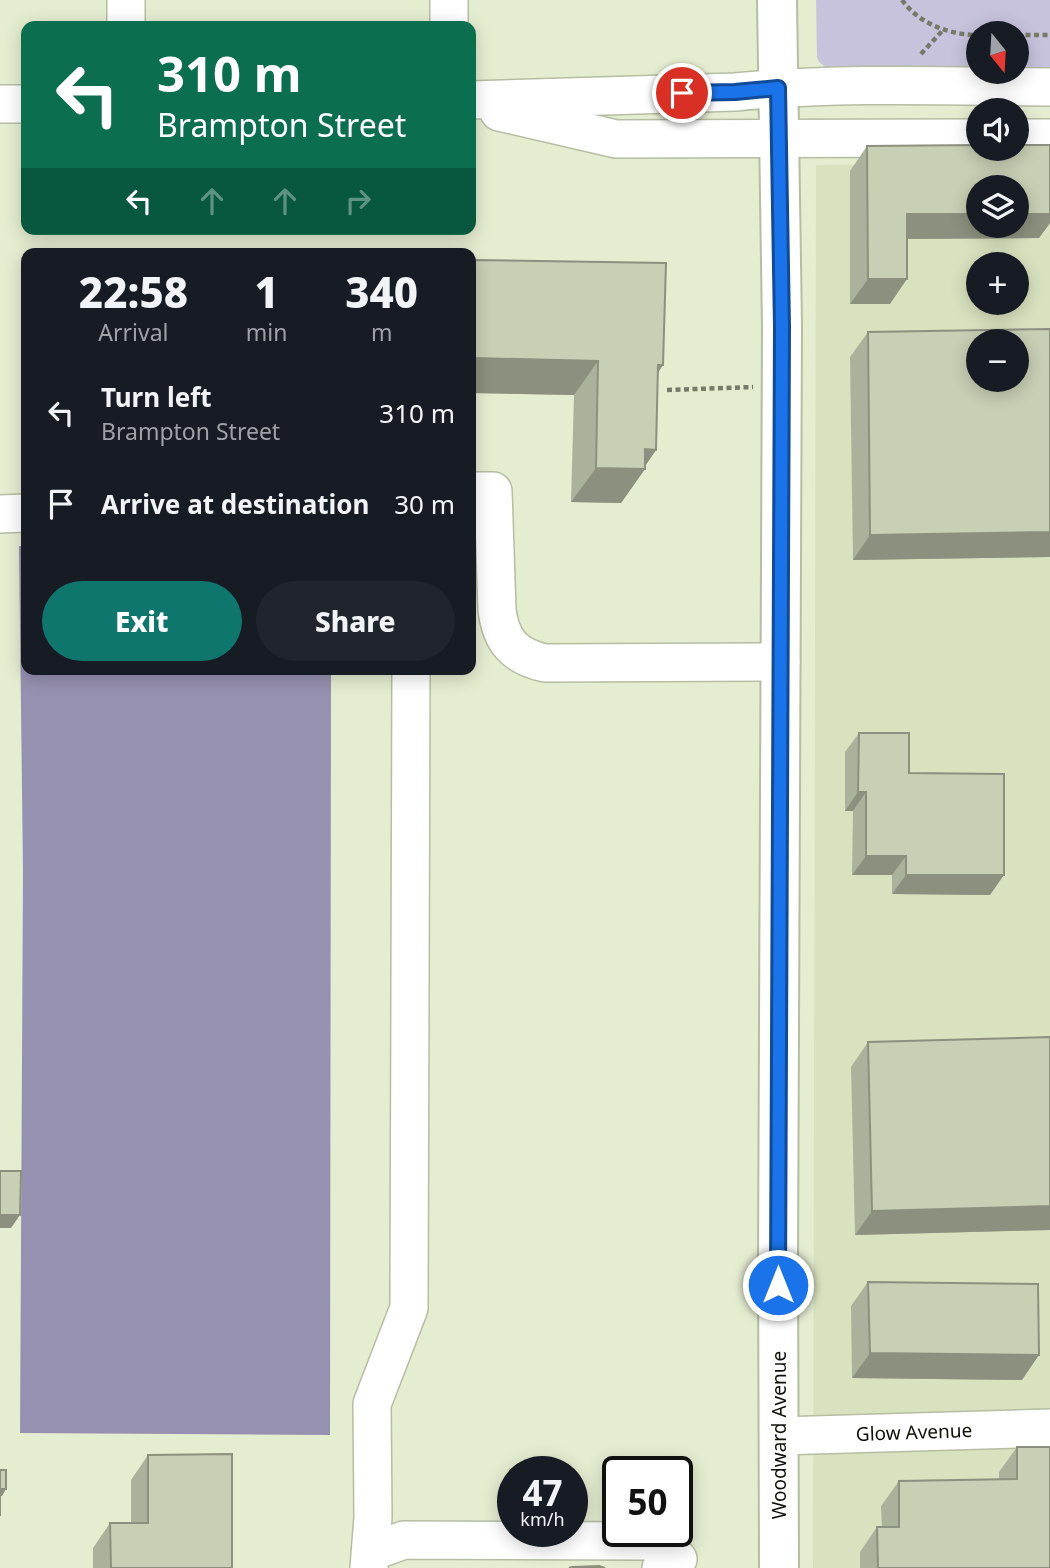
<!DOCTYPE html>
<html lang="en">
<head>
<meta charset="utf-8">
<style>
  :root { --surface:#171b24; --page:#20242c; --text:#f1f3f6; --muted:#9ea1a6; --accent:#0f766e }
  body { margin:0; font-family:"Noto Sans",sans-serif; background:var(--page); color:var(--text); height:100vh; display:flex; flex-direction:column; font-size:26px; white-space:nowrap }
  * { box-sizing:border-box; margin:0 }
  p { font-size:23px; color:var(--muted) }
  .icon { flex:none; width:38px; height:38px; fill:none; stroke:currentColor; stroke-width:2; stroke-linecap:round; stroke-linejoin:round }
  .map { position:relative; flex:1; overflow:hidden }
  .side { position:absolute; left:21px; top:248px; width:455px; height:427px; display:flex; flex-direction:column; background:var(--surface); border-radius:14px; box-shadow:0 4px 18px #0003 }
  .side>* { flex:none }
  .top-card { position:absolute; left:21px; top:21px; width:455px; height:214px; border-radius:14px; box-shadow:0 4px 18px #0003; background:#0b6e4f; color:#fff; overflow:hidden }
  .needle { width:46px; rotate:162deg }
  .controls { position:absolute; left:966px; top:21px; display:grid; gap:14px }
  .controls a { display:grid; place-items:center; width:63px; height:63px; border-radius:50%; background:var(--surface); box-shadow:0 4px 18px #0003; font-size:35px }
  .speed { position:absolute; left:497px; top:1456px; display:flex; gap:14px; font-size:35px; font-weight:700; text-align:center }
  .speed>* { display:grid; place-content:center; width:91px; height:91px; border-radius:50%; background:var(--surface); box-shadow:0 4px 18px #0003; line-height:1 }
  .speed small { font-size:18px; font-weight:400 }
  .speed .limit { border:4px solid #111; border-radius:10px; background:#fff; color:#111 }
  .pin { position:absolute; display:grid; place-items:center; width:60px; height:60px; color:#fff; margin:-30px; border:4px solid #fff; border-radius:50%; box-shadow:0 2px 7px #0007 }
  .me { position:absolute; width:77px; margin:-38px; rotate:0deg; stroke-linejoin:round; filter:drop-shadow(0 0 5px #0008) }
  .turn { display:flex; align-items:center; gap:24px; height:147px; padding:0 21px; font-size:32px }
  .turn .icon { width:91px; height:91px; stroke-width:2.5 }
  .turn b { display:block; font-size:49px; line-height:60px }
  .lanes { display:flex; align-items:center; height:66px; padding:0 21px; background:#0003; justify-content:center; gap:35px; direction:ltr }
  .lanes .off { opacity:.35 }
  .eta { display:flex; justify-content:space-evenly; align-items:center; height:119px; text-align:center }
  .eta b { font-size:42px; font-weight:800; line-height:49px }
  .cta { display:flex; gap:14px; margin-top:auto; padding:14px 21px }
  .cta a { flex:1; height:80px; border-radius:42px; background:var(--accent); color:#fff; font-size:28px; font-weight:800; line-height:80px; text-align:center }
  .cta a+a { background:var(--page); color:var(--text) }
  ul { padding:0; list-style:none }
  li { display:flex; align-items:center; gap:21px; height:91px; padding:0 21px }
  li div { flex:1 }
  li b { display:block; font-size:26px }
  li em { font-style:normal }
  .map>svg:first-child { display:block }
  .built { fill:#d9e2bf; fill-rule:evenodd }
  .green { fill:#c7c3dd }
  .water { fill:#9791b1 }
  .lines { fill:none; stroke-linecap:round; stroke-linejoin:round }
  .minor-casing { stroke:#b5bda2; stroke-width:40 }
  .major-casing { stroke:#b5bda2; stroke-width:42 }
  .path { stroke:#767b69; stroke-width:4.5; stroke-dasharray:5 3.5; stroke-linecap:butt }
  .minor { stroke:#fff; stroke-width:37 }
  .major { stroke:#fff; stroke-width:38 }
  .wall { fill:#abb29b }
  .shaded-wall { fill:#8b917e }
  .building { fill:#c7cfb4; stroke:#8b917e; stroke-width:2; fill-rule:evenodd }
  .route-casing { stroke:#114b97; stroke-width:18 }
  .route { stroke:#1a73e8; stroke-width:12 }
  .labels { text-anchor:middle; stroke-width:6; stroke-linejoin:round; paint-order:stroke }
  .street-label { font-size:19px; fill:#0e1107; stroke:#fff }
</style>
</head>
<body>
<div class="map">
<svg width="1050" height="1568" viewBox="0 0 1050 1568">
  <rect width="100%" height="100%" fill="#e5edd1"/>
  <path class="built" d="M 1050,162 L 1050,1568 L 813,1568 L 816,165 ZM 978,187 L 1017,187 L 1017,226 L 978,226 ZM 978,264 L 1017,264 L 1017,303 L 978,303 ZM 978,341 L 1017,341 L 1017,380 L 978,380 Z"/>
  <path class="green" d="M 816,0 L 1050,0 L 1050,69 L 1017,69 L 1017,33 L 978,33 L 978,69 L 827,68 L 819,62 L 817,57 Z"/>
  <path class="water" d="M 19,546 L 26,546 L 26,670 L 331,670 L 330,1435 L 20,1433 L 23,872 Z"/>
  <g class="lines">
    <defs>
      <path id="minor" d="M 126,0 L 126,26
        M 449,0 L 449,26
        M 471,100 L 735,92 C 839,82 945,86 1050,87
        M 0,104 L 26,104
        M 499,112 L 616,139 L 978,138
        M 1017,138 L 1050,138
        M 471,491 L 493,491 L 497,610 C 501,641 514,656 545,663 L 781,662
        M 0,514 L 26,513
        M 779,1436 L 1050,1428
        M 371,1552 L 404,1540 L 652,1541 L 678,1559 L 661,1568
        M 369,1568 L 373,1517 L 372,1404 L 409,1308 L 411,670"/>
      <path id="major" d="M 777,0 L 782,327 L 778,1260 L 779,1568"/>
    </defs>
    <use href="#minor" class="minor-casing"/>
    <use href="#major" class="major-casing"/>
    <path class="path" d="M 902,0 C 919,24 950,35 978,35
      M 1017,35 L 1050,35
      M 921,54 L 943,30
      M 667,390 L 753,387"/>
    <use href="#minor" class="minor"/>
    <use href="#major" class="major"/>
  </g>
  <path class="wall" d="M 1050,145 L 1050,223 L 1039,238 L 907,239 L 890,304 L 850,304 L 850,171 L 867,146 Z
    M 471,260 L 663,365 L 658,373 L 656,450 L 645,466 L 645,469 L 621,503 L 571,502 L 574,395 L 471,393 Z
    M 1050,329 L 1050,557 L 853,560 L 850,357 L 868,332 Z
    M 859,733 L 909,773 L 990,895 L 892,894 L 892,875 L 852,875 L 853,811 L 845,811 L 845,752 Z
    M 1050,1037 L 1050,1230 L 855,1235 L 851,1067 L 868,1042 Z
    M 868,1282 L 1022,1380 L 852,1378 L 851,1306 Z
    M 1017,1447 L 1050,1568 L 860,1568 L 860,1552 L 877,1527 L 882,1527 L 881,1506 L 899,1481 L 999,1479 L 999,1472 Z
    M 148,1455 L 232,1568 L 93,1568 L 93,1548 L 110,1523 L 131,1523 L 131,1480 Z"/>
  <path class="shaded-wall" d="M 907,214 L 978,214 L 978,226 L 1017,226 L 1017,214 L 1050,214 L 1050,223 L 1039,238 L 890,239 Z
    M 868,279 L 907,279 L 890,304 L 850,304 Z
    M 473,358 L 598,361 L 574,395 L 471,393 L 471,361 Z
    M 658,365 L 663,365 L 639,399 Z
    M 645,449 L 656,450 L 643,469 L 645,469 L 621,503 L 571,502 L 596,468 Z
    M 1050,532 L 1050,557 L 853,560 L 870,535 Z
    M 858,792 L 866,792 L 853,811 L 845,811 Z
    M 866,856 L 906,856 L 892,875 L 852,875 Z
    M 906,875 L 1004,875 L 990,895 L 892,894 Z
    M 1050,1206 L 1050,1230 L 855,1235 L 872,1211 Z
    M 0,1215 L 20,1215 L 11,1228 L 0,1228 Z
    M 870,1353 L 1039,1355 L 1022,1380 L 852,1378 Z
    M 0,1489 L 6,1489 L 2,1496 L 0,1496 Z"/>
  <path class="building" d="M 978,145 L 978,149 L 1017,149 L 1017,145 L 1050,145 L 1050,214 L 1017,214 L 1017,187 L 978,187 L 978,214 L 907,214 L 907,279 L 868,279 L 867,146 Z
    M 471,260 L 666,263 L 663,365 L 658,365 L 656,450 L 645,449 L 645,469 L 596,468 L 598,361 L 473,358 L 473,347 L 471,347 Z
    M 1050,329 L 1050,532 L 870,535 L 868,332 ZM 978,341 L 1017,341 L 1017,380 L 978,380 Z
    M 859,733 L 909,733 L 909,773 L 1004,774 L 1004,875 L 906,875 L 906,856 L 866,856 L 866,792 L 858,792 Z
    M 1050,1037 L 1050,1206 L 872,1211 L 868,1042 Z
    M 0,1171 L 21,1171 L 20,1215 L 0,1215 Z
    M 868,1282 L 1038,1284 L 1039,1355 L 870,1353 Z
    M 1017,1447 L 1050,1447 L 1050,1568 L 878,1568 L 877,1527 L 899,1527 L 899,1481 L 1017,1479 Z
    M 232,1454 L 232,1568 L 111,1568 L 110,1523 L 148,1523 L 148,1455 Z
    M 0,1470 L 6,1470 L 6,1489 L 0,1489 L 0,1516 Z
    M 599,1566 L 605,1568 L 569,1568 L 572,1567 Z"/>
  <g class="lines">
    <defs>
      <path id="route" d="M 682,93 L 735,92 L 778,88 L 782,327 L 778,1285"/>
    </defs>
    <use href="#route" class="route-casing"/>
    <use href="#route" class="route"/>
  </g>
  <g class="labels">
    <g class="street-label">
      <text transform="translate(914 1432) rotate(-2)" y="7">Glow Avenue</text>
      <text transform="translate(779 1435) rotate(-90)" y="7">Woodward Avenue</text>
    </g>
  </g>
</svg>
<div class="controls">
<a><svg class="needle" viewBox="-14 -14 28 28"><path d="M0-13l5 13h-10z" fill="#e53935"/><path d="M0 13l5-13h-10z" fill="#9ea1a6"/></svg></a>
<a><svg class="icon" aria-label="sound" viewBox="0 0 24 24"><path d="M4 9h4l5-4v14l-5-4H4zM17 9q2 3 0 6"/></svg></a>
<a><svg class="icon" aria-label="layers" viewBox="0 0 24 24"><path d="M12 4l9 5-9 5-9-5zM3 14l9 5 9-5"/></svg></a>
<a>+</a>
<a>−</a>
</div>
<div class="speed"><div>47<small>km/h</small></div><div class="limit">50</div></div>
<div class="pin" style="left:682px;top:93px;background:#d93025"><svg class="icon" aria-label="arrive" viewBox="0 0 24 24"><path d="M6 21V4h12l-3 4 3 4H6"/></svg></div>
<svg class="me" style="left:778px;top:1285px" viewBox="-20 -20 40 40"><circle r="17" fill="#1a73e8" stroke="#fff" stroke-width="3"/><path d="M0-11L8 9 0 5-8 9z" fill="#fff"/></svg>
<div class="top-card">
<div class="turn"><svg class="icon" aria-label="left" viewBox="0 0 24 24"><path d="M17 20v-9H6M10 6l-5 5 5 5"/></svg><div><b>310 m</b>Brampton Street</div></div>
<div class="lanes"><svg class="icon" aria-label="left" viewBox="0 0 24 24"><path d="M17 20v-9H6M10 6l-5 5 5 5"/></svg><svg class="icon off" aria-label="ahead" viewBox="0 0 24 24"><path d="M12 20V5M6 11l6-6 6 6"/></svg><svg class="icon off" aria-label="ahead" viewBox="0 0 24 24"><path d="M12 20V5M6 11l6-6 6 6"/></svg><svg class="icon off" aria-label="right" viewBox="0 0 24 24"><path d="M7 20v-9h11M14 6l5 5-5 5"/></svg></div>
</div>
<section class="side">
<div class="eta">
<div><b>22:58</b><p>Arrival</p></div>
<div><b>1</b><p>min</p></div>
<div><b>340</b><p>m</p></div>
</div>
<ul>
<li><svg class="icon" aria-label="left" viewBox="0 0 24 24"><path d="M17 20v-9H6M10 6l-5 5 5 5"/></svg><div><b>Turn left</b><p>Brampton Street</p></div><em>310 m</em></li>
<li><svg class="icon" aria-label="arrive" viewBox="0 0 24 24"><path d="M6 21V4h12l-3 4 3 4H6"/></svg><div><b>Arrive at destination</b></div><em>30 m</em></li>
</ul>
<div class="cta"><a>Exit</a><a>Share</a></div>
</section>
</div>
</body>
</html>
